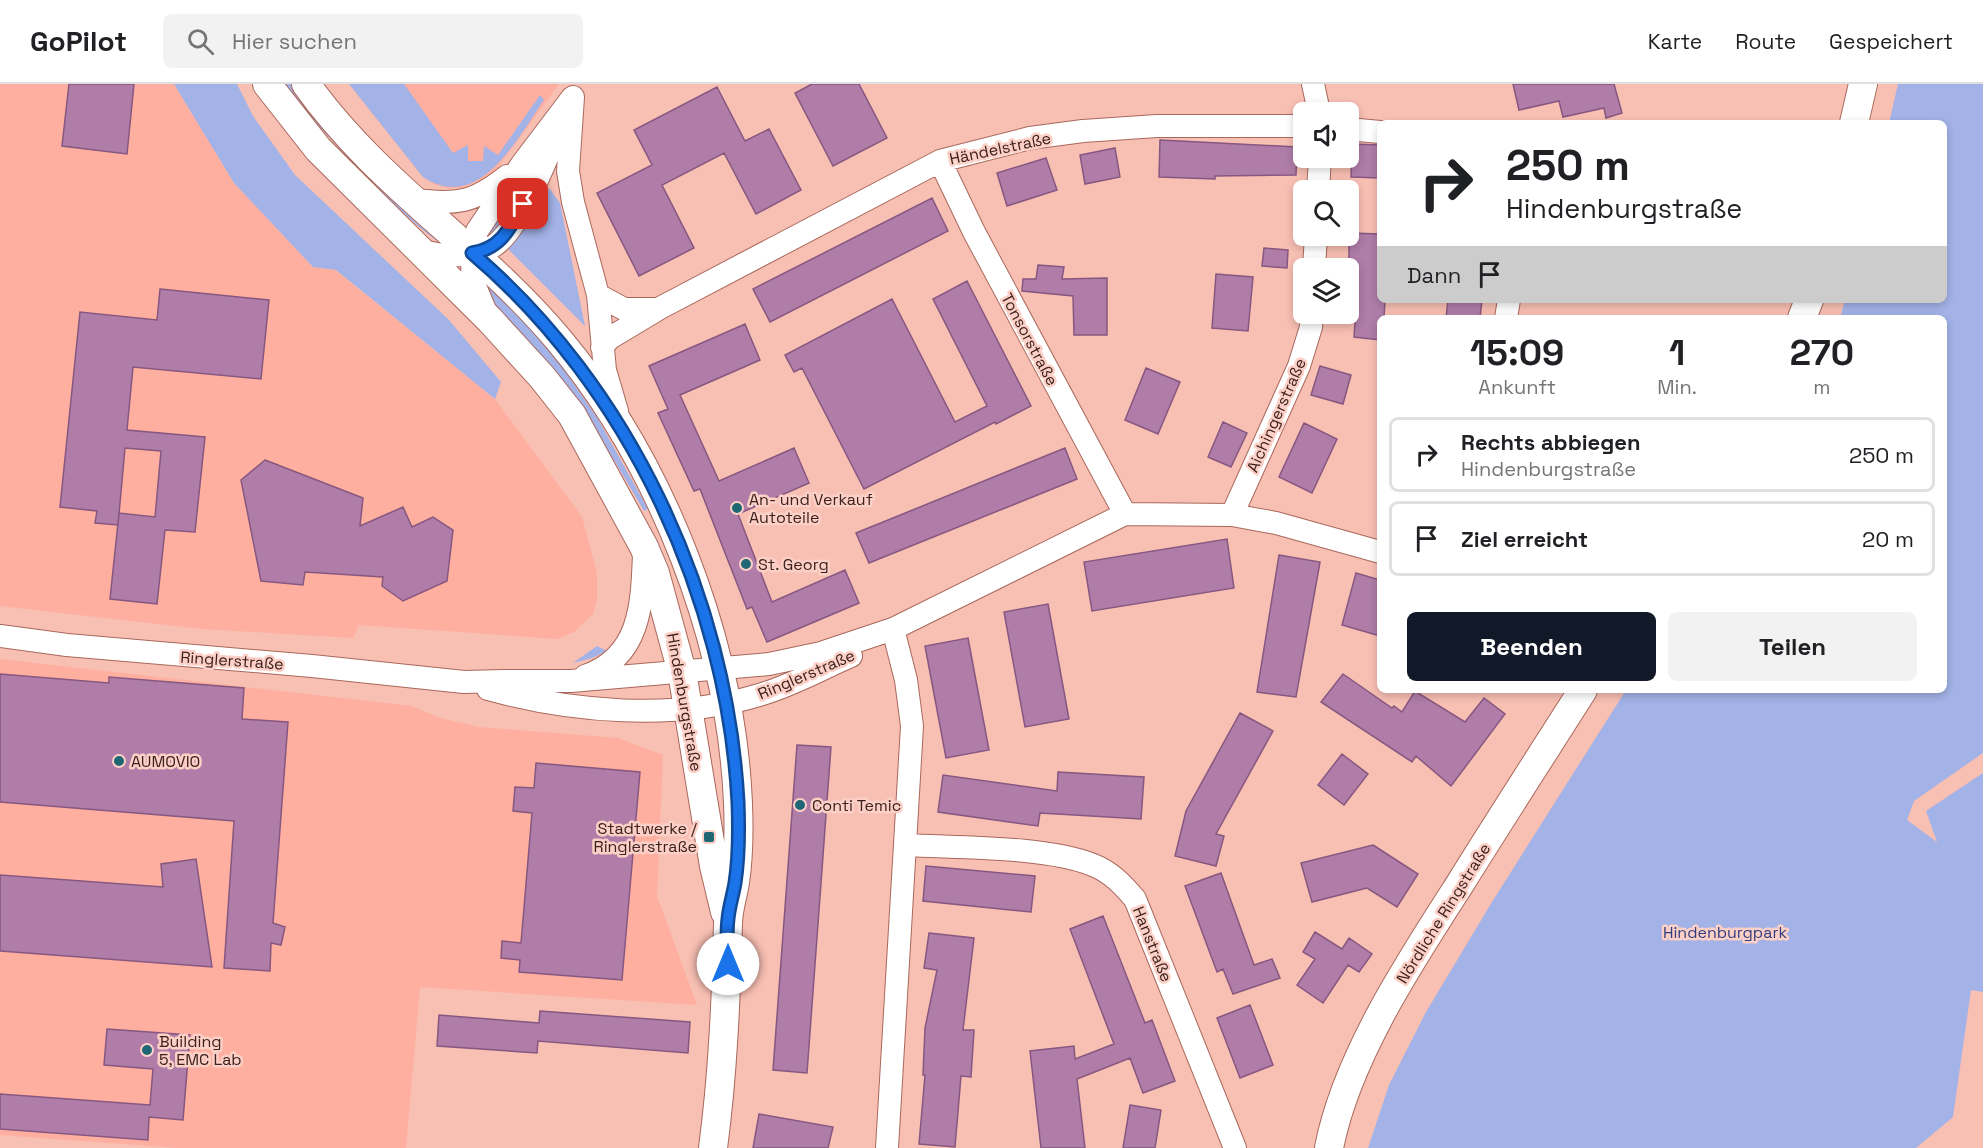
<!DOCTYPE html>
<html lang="de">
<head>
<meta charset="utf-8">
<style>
  :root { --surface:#fff; --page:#f2f2f2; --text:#202124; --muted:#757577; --line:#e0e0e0; --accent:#111827 }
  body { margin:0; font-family:"Space Grotesk",sans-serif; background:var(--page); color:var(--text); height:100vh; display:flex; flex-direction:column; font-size:22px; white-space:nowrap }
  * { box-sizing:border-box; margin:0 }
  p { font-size:20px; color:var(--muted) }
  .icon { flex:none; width:33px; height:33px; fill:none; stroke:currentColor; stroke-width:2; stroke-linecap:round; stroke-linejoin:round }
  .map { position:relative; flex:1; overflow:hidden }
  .side { position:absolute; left:1377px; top:231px; width:570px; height:378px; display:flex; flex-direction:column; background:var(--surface); border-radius:9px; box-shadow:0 3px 9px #0003 }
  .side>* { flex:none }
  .banner { position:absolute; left:1377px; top:36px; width:570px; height:183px; border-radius:9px; box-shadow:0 3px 9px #0003; background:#fff; color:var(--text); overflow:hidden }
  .controls { position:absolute; left:1293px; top:18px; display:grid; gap:12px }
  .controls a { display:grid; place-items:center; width:66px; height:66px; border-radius:9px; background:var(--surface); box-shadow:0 3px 9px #0003; font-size:30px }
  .pin { position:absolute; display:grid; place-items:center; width:51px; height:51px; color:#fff; margin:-26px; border-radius:12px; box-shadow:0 3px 9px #0006 }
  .me { position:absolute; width:66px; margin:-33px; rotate:0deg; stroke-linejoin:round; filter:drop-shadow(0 0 4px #0008) }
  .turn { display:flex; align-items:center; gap:21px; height:126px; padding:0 30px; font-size:27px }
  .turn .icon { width:78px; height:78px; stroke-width:2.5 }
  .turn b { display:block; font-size:42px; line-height:51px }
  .then { display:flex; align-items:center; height:57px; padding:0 30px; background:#0003; gap:12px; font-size:22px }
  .eta { display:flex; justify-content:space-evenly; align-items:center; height:102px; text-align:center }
  .eta b { font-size:36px; font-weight:800; line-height:42px }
  .button { display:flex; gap:12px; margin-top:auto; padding:12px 30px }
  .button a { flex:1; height:69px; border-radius:9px; background:var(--accent); color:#fff; font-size:24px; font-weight:800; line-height:69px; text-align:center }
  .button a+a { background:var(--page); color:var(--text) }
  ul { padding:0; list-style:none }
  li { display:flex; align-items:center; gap:18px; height:75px; margin:0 12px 9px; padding:0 18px; border:3px solid var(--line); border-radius:9px }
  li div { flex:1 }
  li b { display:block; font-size:22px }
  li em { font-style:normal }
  header { display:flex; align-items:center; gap:36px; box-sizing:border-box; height:84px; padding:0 30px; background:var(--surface); border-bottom:2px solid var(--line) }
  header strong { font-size:28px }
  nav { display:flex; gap:33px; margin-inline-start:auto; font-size:21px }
  .search { width:420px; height:54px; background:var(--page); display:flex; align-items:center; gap:15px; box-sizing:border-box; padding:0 21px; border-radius:9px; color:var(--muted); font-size:22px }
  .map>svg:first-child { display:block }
  .built { fill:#feaf9f }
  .green { fill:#a3b2e7 }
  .building { fill:#af7da8; stroke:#875780; stroke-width:1.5 }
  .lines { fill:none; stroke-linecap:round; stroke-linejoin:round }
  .minor-casing { stroke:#a9685b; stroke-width:24 }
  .major-casing { stroke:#a9685b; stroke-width:30 }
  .minor { stroke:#fff; stroke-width:22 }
  .major { stroke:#fff; stroke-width:28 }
  .route-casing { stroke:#114b97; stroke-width:15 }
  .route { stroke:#1a73e8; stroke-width:10 }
  .poi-dot { fill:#1f6774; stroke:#fcd0c7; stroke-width:2 }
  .labels { text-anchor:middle; stroke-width:5; stroke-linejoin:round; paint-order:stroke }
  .street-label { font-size:16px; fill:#3c211c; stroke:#fcd0c7 }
  .poi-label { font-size:16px; fill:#3c211c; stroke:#fcd0c7; text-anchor:start }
  .park-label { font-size:16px; fill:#2f3c7e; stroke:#fcd0c7 }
</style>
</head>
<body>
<header>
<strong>GoPilot</strong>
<div class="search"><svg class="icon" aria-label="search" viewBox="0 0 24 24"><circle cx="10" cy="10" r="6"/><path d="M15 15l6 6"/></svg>Hier suchen</div>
<nav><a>Karte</a><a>Route</a><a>Gespeichert</a></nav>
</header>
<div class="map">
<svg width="1983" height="1064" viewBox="0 0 1983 1064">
  <rect width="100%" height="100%" fill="#f8bfb3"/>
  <path class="built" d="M 0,0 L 174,0 L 234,99 L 313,183 L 335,186 L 495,315 L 582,433 L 597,489 L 597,515 L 593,530 L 574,548 L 558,555 L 359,541 L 353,554 L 202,545 L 0,522 Z
    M 349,0 L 559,0 L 491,93 L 461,104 L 449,104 L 435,101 L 423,93 Z
    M 0,575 L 412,622 L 440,634 L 479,643 L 618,654 L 663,671 L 657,812 L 697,921 L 420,903 L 406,1064 L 178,1064 L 0,1051 Z"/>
  <path class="green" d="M 174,0 L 237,0 L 253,32 L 295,91 L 449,236 L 501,298 L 495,315 L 336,186 L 313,183 L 234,99 Z
    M 281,0 L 291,0 L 311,27 L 447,161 C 423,158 303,26 281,0 Z
    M 349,0 L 404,0 L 453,69 L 468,61 L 468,77 L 483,77 L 484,62 L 498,71 L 540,11 L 544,16 C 517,55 479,130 423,93 Z
    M 1898,0 L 1983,0 L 1983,669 L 1914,717 L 1907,736 L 1937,758 L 1926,727 L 1983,689 L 1983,908 L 1971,906 L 1953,1033 L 1916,1064 L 1368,1064 L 1389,1001 L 1426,928 L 1492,818 L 1626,606 L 1944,606 L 1944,234 L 1840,234 L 1845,216 L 1944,216 L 1944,39 L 1889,39 Z
    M 540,103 L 550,105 L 560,119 L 585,242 L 508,165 Z
    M 518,104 L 518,109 L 494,152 L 487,146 Z
    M 480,192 L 551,266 L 598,335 L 648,425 L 644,427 L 592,339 L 495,223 Z
    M 597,562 L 607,567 L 592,574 L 573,579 Z"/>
  <path class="building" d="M 69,0 L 134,0 L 127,70 L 62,62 Z
    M 812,0 L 859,0 L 887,54 L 833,82 L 795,9 Z
    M 1513,0 L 1614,0 L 1622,29 L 1606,34 L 1604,24 L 1563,33 L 1559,17 L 1519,26 Z
    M 717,3 L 745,57 L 769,45 L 801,106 L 756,130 L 724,69 L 662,101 L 694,164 L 639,192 L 597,109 L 652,81 L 634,46 Z
    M 1160,56 L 1297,63 L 1296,91 L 1215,92 L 1215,95 L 1159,93 Z
    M 1352,60 L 1380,61 L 1380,94 L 1351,93 Z
    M 1115,64 L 1120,93 L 1085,100 L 1080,71 Z
    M 1046,74 L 1057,106 L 1007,122 L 997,89 Z
    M 932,114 L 948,147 L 770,238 L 753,205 Z
    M 1349,149 L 1380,150 L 1380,216 L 1385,216 L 1384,234 L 1380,234 L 1380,256 L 1354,253 L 1358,192 L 1349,192 Z
    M 1264,164 L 1288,166 L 1287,184 L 1262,182 Z
    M 1038,181 L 1064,183 L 1062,195 L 1107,194 L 1107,251 L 1074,251 L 1073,212 L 1022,207 L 1023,195 L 1036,195 Z
    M 1216,190 L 1253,193 L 1248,247 L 1212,244 Z
    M 967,197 L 1031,322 L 996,340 L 995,338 L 864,405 L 802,284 L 794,288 L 785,271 L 892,215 L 955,338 L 987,322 L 933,215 Z
    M 160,205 L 269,216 L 261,295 L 133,283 L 127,346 L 205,353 L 195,448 L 165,446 L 157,520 L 110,515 L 119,429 L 155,433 L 161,367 L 125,364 L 118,441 L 95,439 L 97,427 L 60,423 L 80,228 L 157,236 Z
    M 1448,216 L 1482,216 L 1480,234 L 1446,234 Z
    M 745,240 L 760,276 L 680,311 L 719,397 L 794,364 L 809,399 L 738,430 L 772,518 L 845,486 L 859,519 L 767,558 L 752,523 L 747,525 L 700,405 L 694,407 L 658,329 L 668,325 L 649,282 Z
    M 1320,282 L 1351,291 L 1343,320 L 1311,311 Z
    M 1146,284 L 1180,298 L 1158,350 L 1125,336 Z
    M 1223,338 L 1247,349 L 1231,383 L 1208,373 Z
    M 1304,339 L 1337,355 L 1312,409 L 1279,393 Z
    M 1065,364 L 1077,395 L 869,479 L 856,449 Z
    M 265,376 L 363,414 L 360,442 L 403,423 L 412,443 L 433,433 L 453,446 L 447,497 L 403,517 L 382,502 L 383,493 L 305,488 L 303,501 L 261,497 L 241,396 Z
    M 1227,455 L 1234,504 L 1092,527 L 1084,478 Z
    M 1279,471 L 1320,478 L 1296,613 L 1257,608 Z
    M 1356,489 L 1380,496 L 1380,552 L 1342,541 Z
    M 1048,520 L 1069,635 L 1025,643 L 1004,528 Z
    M 968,554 L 989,666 L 946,674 L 925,562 Z
    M 0,590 L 109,599 L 109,593 L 244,604 L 242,635 L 288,638 L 273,839 L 285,843 L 281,861 L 271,859 L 270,887 L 224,884 L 234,737 L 0,718 Z
    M 1343,590 L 1392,624 L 1394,622 L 1402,628 L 1415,607 L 1465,638 L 1484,614 L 1505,630 L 1451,702 L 1416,672 L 1412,678 L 1321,618 Z
    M 1240,629 L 1273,647 L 1216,750 L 1224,752 L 1216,782 L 1175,772 L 1186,727 Z
    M 797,661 L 831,663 L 807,989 L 773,986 Z
    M 1342,670 L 1368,690 L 1344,721 L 1318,701 Z
    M 536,679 L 640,688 L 622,896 L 519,888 L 520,876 L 501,874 L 502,857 L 521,859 L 532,729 L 513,727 L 515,703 L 534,704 Z
    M 1058,688 L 1144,693 L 1141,735 L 1040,729 L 1038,742 L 938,728 L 943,691 L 1057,707 Z
    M 1373,761 L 1418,790 L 1397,823 L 1367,804 L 1312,818 L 1301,779 Z
    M 196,775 L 212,883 L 0,867 L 0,791 L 163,803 L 161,780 Z
    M 926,782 L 1035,792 L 1031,828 L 923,817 Z
    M 1221,789 L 1254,881 L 1272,875 L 1280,894 L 1233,910 L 1223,885 L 1217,888 L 1185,802 Z
    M 1103,832 L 1145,939 L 1152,936 L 1175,997 L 1143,1009 L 1130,974 L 1077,995 L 1085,1064 L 1041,1064 L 1030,967 L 1074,962 L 1075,975 L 1114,960 L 1070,845 Z
    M 1315,848 L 1342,865 L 1349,854 L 1372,870 L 1359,888 L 1348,881 L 1323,919 L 1297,901 L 1315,875 L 1303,868 Z
    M 929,849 L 974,854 L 963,946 L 974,946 L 971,993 L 961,992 L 955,1063 L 919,1060 L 925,991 L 923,991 L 925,944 L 937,886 L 924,884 Z
    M 1250,921 L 1273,981 L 1240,994 L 1217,934 Z
    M 540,927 L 690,938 L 688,969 L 538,957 L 537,969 L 437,962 L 439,931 L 539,939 Z
    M 107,945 L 190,951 L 183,1036 L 149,1033 L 148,1056 L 0,1045 L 0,1010 L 150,1021 L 153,985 L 104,981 Z
    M 1130,1021 L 1161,1026 L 1155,1064 L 1123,1064 Z
    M 759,1030 L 833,1043 L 828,1064 L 753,1064 Z"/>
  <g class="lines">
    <defs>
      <path id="minor" d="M 1313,0 L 1319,28
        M 573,13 L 568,87 L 573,118 L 598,211 L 605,286 L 617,327
        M 1348,45 L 1380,48
        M 940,77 L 974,148 L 1125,430
        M 1318,106 L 1320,74
        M 414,116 C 457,120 472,120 507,92
        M 419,166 C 441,172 475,176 495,161 C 520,143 547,74 559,45
        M 1314,184 L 1316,152
        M 598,211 L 624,225 L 656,225
        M 485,226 L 472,195 L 473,162 L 477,147 L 522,80 L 572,14
        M 1506,234 L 1509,216
        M 602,263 L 610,254 L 660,224 L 940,77 L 1030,54 L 1083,47 L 1157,42 L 1304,42
        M 1232,431 L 1299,282 L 1311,243 L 1312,230
        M 0,552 L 67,561 L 312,582 L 464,598 L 504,597 L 571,597 L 769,580 L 821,569 L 893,545 L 1125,430 L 1232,431 L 1276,439 L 1380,468
        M 585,592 C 641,573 642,520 644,470
        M 488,605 C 571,628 675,637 759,611 C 791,602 821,585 851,572
        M 906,761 C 958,764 1046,762 1093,781 C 1111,788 1123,801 1135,815 L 1235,1064
        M 887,1064 L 912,642 L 906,596 L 893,545"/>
      <path id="major" d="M 267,0 L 318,65 L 490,236 L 542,293 L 572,331 L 644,463 L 655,489 L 682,588 L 714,782 L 725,828
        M 306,0 C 376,99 481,163 558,255 C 662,379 731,557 738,719 C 739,745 739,772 735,798 C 733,812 728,825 728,840 C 726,915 723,989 713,1064
        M 1854,39 L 1863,0
        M 1802,234 L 1809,216
        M 1329,1064 C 1346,975 1409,879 1458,803 C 1499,737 1541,672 1583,606"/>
    </defs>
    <use href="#minor" class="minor-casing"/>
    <use href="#major" class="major-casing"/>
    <use href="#minor" class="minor"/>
    <use href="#major" class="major"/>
  </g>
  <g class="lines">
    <defs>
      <path id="route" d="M 523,120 C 510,144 501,165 472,169 C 629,302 727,513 738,718 C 739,744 739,773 735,799 C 733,811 729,823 728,835 C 726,849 728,865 728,880"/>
    </defs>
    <use href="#route" class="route-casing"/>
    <use href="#route" class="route"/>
  </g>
  <g class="poi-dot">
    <circle cx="737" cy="424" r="6"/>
    <circle cx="746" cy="480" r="6"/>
    <circle cx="119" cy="677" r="6"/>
    <circle cx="800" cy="721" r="6"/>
    <rect x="703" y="747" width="12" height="12" rx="3"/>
    <circle cx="147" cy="966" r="6"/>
  </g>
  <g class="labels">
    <g class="street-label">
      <text transform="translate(1000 64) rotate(-12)" y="6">Händelstraße</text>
      <text transform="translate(1030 255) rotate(62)" y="6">Tonsorstraße</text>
      <text transform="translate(1276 331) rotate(-66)" y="6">Aichingerstraße</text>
      <text transform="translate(232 576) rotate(4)" y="6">Ringlerstraße</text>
      <text transform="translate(806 590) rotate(-23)" y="6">Ringlerstraße</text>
      <text transform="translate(685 618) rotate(80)" y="6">Hindenburgstraße</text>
      <text transform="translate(1443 829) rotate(-58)" y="6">Nördliche Ringstraße</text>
      <text transform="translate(1153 860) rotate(68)" y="6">Hanstraße</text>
    </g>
    <g class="poi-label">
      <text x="749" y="421">An- und Verkauf<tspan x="749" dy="18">Autoteile</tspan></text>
      <text x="758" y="486">St. Georg</text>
      <text x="131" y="683">AUMOVIO</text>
      <text x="812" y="727">Conti Temic</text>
      <text x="697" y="750" text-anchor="end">Stadtwerke /<tspan x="697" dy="18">Ringlerstraße</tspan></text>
      <text x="159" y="963">Building<tspan x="159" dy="18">5, EMC Lab</tspan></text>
    </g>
    <g class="park-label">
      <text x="1725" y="854">Hindenburgpark</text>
    </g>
  </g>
</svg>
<div class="controls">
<a><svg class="icon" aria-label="sound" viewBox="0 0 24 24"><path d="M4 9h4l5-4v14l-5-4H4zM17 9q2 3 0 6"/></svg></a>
<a><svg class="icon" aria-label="search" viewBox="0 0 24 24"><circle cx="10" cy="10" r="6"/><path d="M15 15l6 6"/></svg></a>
<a><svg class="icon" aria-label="layers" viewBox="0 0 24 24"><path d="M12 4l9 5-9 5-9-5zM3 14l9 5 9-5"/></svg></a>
</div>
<div class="pin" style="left:523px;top:120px;background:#d93025"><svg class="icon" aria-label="arrive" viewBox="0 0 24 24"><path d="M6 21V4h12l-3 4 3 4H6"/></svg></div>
<svg class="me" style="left:728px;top:880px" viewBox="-20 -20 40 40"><circle r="19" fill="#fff"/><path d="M0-13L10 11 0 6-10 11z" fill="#1a73e8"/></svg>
<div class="banner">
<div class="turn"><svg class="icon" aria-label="right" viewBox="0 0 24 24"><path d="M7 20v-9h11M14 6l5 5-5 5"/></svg><div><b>250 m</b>Hindenburgstraße</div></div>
<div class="then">Dann<svg class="icon" aria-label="arrive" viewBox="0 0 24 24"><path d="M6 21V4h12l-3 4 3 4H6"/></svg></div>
</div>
<section class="side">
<div class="eta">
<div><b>15:09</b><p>Ankunft</p></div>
<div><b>1</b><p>Min.</p></div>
<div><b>270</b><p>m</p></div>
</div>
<ul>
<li><svg class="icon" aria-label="right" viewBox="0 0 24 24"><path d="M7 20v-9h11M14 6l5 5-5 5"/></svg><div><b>Rechts abbiegen</b><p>Hindenburgstraße</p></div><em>250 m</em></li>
<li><svg class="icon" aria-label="arrive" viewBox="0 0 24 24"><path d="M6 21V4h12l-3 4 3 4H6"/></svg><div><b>Ziel erreicht</b></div><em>20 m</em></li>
</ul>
<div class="button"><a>Beenden</a><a>Teilen</a></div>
</section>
</div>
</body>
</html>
